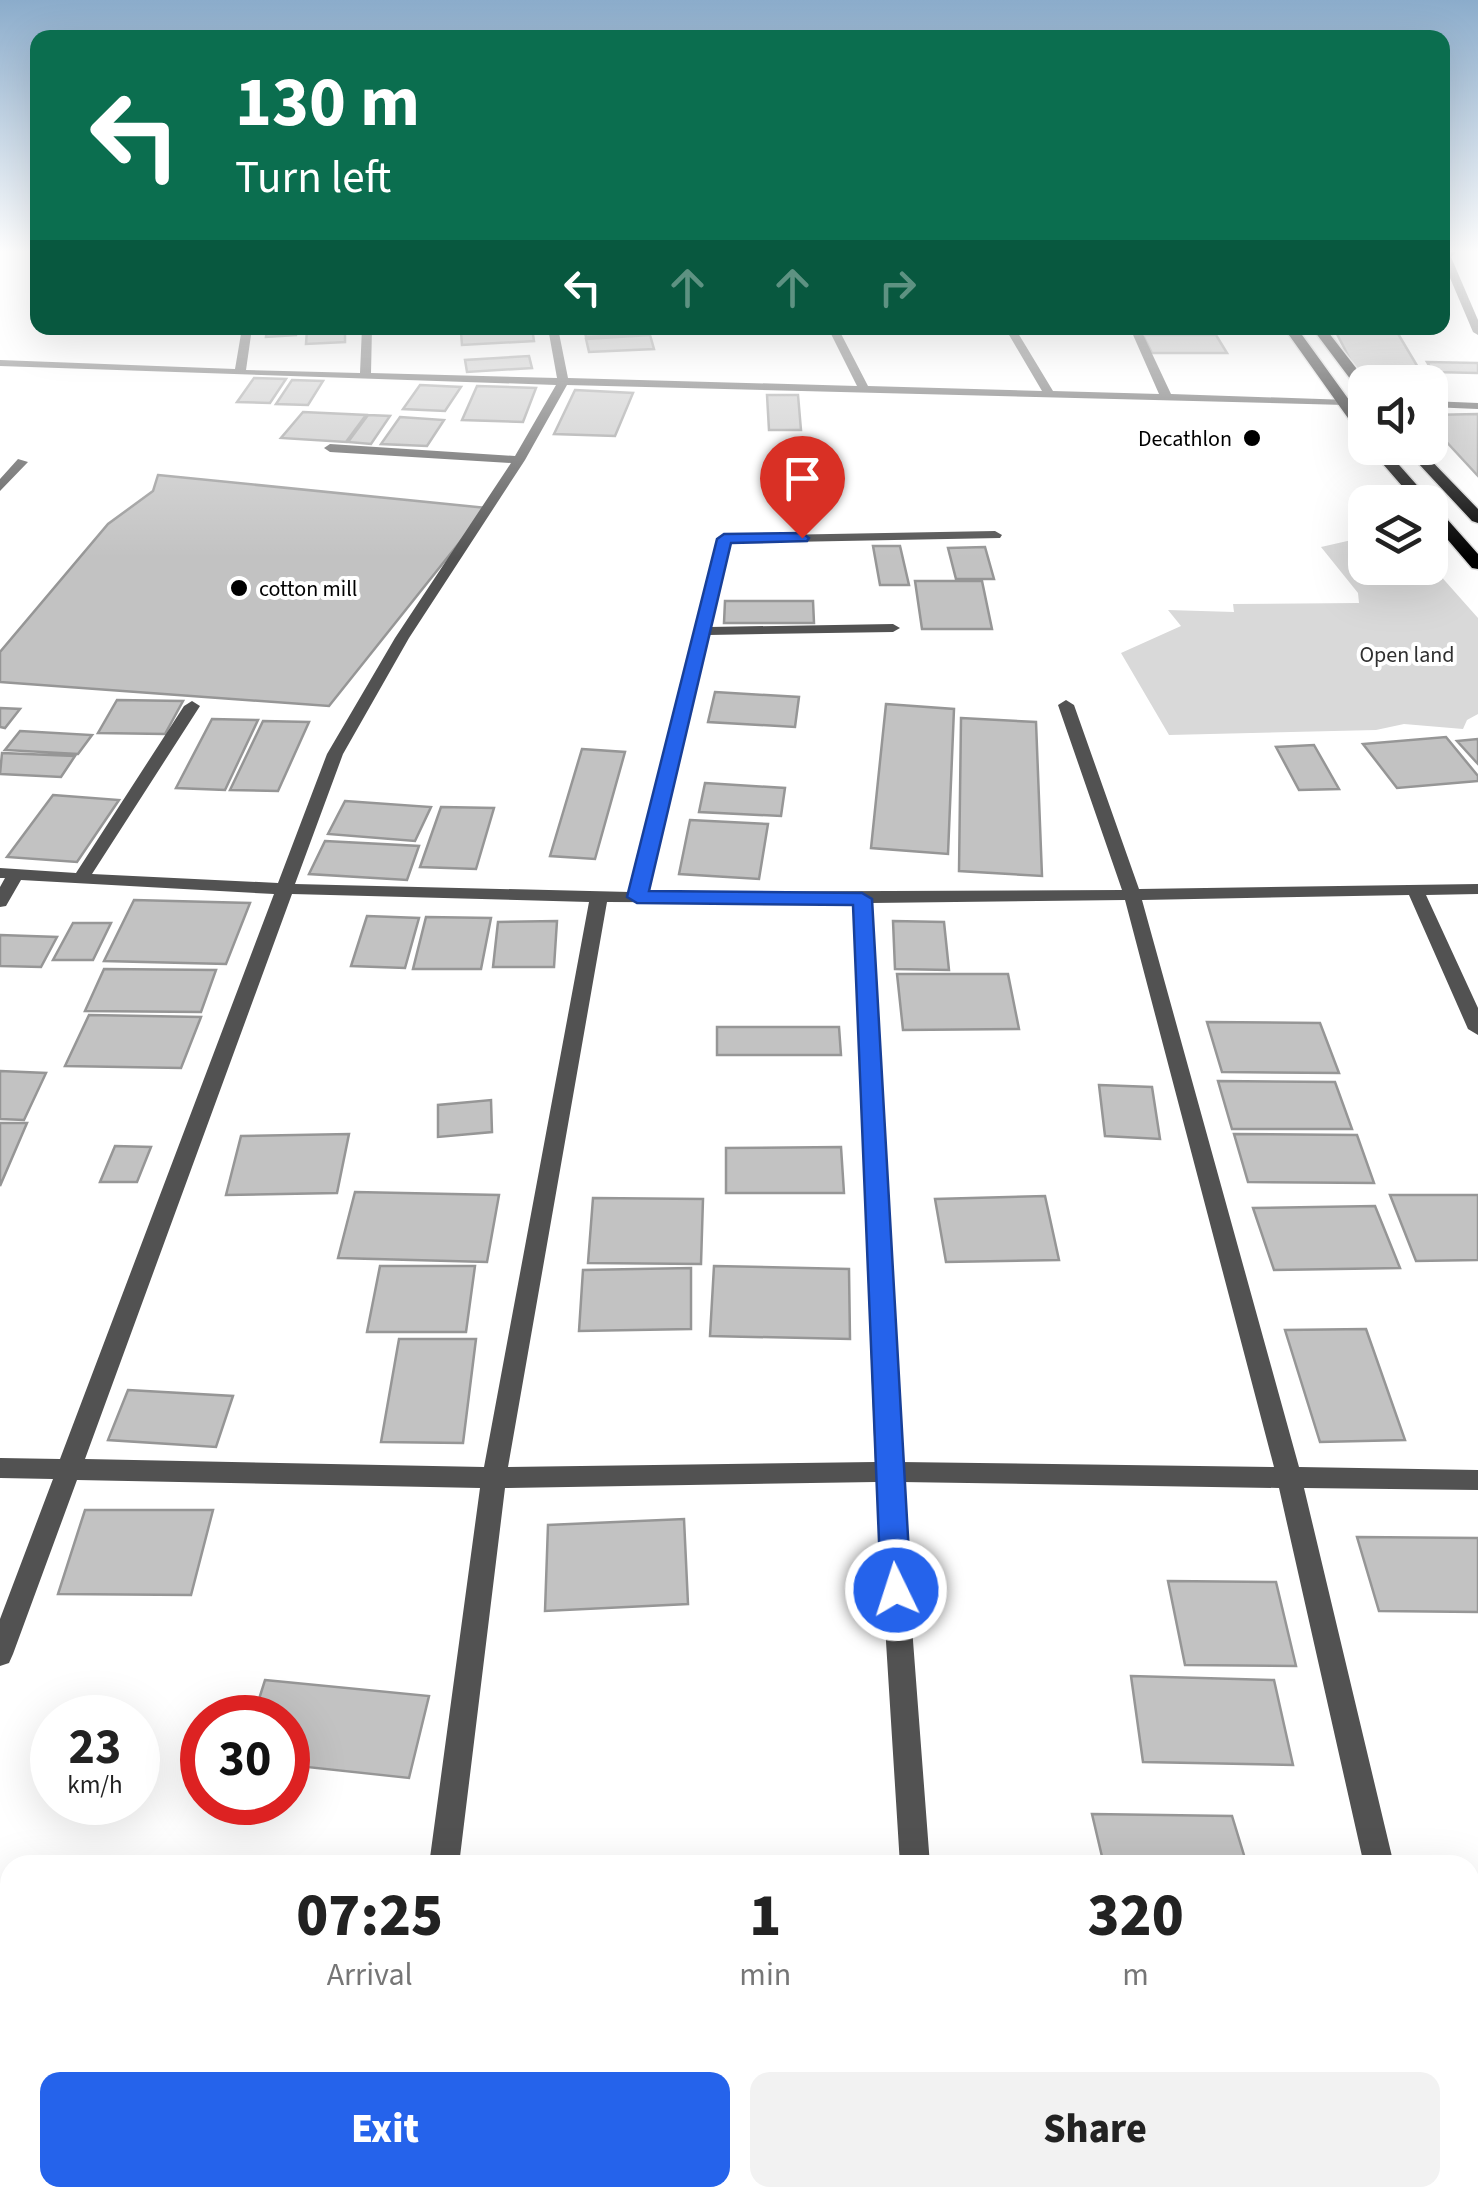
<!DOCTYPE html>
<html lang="en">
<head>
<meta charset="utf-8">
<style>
  :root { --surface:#fff; --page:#f2f2f2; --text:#222; --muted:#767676; --accent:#2563eb }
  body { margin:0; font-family:"Source Sans 3",sans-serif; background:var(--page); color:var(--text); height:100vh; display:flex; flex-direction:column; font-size:38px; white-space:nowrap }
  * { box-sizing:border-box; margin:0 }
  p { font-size:32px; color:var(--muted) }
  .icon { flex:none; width:55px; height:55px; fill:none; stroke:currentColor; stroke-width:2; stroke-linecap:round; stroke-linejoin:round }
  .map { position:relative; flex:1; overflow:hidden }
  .details { position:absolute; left:0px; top:1855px; width:1480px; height:352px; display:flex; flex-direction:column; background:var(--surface); border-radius:30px 30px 0 0; box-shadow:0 10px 40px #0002 }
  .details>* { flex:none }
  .banner { position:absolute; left:30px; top:30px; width:1420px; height:305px; border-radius:20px; box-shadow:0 10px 40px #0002; background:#0b6e4f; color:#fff; overflow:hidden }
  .tools { position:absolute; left:1348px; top:365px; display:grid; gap:20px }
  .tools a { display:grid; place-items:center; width:100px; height:100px; border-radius:20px; background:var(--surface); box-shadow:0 10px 40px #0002; font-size:50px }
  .speed { position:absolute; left:30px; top:1695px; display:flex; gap:20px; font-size:50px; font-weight:700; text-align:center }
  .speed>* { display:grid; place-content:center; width:130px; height:130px; border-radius:50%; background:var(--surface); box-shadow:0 10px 40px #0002; line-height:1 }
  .speed small { font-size:25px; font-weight:400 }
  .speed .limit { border:15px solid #d22; background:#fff; color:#111 }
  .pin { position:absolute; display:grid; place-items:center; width:85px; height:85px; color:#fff; margin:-102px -42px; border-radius:50% 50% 50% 0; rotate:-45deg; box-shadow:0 0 10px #0007 }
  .pin .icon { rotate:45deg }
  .me { position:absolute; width:110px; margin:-55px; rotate:356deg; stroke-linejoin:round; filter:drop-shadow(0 0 8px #0008) }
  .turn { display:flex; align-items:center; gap:35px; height:210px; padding:0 40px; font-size:45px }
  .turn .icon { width:130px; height:130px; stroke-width:2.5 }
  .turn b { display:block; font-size:70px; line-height:85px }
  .lanes { display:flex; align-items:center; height:95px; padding:0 40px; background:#0003; justify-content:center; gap:50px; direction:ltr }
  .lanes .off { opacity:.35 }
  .eta { display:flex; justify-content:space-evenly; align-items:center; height:170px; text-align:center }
  .eta b { font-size:60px; font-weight:800; line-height:70px }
  .primary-button { display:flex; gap:20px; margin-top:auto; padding:20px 40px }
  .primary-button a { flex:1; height:115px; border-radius:20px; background:var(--accent); color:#fff; font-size:40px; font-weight:800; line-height:115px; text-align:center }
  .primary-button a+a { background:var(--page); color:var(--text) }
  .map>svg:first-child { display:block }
  .green { fill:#d9d9d9 }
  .building { fill:#c2c2c2; stroke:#969696; stroke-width:2.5 }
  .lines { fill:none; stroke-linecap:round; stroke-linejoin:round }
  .primary-casing { stroke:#dbdbdb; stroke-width:3 }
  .minor { fill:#525252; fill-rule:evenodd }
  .primary { fill:#000; fill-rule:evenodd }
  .route { fill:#2563eb; stroke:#184099; stroke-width:2.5 }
  .poi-dot { fill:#000; stroke:#fff; stroke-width:4 }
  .labels { text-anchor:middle; stroke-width:8; stroke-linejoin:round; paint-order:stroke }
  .far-poi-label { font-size:22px; fill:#000; stroke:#fff; text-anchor:end }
  .far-park-label { font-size:22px; fill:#303030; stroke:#fff }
</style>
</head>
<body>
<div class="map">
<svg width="1478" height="2207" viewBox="0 0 1478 2207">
  <rect width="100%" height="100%" fill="#fff"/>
  <path class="green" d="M 1365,537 L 1365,568 L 1430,568 L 1430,564 L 1478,618 L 1478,714 L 1467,720 L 1463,729 L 1404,724 L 1376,730 L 1169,735 L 1121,653 L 1181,626 L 1168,610 L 1234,612 L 1233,604 L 1359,603 L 1358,593 L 1321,547 Z"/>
  <path class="building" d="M 267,328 L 297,328 L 296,335 L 266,337 Z
    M 345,328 L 345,342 L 306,344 L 307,330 Z
    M 532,328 L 534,341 L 462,345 L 461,332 Z
    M 584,328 L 645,328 L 647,334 L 586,337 Z
    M 1335,330 L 1397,332 L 1422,374 L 1357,373 Z
    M 650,335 L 654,349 L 589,352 L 586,339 Z
    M 1143,335 L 1216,335 L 1227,353 L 1152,353 Z
    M 529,356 L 532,368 L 467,372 L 465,360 Z
    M 1427,362 L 1478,363 L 1478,373 L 1433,372 Z
    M 254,378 L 286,379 L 270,403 L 237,402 Z
    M 292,380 L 323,381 L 308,405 L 276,404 Z
    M 420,385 L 461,387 L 445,411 L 403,409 Z
    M 477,386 L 536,388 L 523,422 L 462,420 Z
    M 575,390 L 633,393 L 615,436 L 554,434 Z
    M 767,395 L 798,395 L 801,430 L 769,430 Z
    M 303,412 L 366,415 L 346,442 L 281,438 Z
    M 1478,414 L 1478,476 L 1430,424 L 1430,415 Z
    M 368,415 L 390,416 L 371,444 L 348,442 Z
    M 400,417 L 444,420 L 427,446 L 381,444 Z
    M 158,475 L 487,508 L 329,706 L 0,682 L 0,652 L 108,524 L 153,491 Z
    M 873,546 L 900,546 L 909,585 L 880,585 Z
    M 985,547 L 994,579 L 956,579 L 948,548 Z
    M 915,581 L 982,581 L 992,629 L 922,629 Z
    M 725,601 L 813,601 L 814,623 L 724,623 Z
    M 715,692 L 799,697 L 795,727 L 708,722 Z
    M 117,700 L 183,701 L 165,734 L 98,733 Z
    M 886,704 L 954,709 L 948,854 L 871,848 Z
    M 0,708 L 20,709 L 5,728 L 0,727 Z
    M 961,718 L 1036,722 L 1042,876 L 959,871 Z
    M 212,719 L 258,720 L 225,790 L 176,788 Z
    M 263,721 L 309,722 L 278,791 L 230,790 Z
    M 20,731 L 92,735 L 78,754 L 5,750 Z
    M 1446,737 L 1478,776 L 1478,781 L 1397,788 L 1363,744 Z
    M 1478,739 L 1478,764 L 1457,741 Z
    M 1314,745 L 1339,789 L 1299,790 L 1276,747 Z
    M 582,749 L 625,752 L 595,859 L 550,856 Z
    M 2,753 L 75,756 L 61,777 L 0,774 Z
    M 705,783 L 785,788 L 781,816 L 699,812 Z
    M 53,795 L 119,800 L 77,862 L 7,857 Z
    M 345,801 L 431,807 L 415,841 L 328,834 Z
    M 441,807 L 494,808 L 476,869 L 420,867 Z
    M 690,820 L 768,824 L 759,879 L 679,874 Z
    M 325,841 L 419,846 L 407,880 L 309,874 Z
    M 134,900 L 250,903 L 226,964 L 104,961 Z
    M 367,916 L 419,918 L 405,968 L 351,966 Z
    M 426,917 L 491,918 L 481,969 L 413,969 Z
    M 557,921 L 554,967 L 493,967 L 498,922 Z
    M 893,921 L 944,922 L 949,970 L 895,969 Z
    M 73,923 L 111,923 L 93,960 L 53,960 Z
    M 0,935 L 57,937 L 41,967 L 0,966 Z
    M 104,969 L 216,970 L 201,1012 L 85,1011 Z
    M 897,974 L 1008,974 L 1019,1029 L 903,1030 Z
    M 89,1015 L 201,1017 L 181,1068 L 65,1066 Z
    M 1207,1022 L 1320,1023 L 1339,1073 L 1222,1072 Z
    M 717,1027 L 839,1027 L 841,1055 L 717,1055 Z
    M 0,1071 L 46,1073 L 24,1120 L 0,1119 Z
    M 1218,1081 L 1335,1082 L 1352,1129 L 1232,1129 Z
    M 1099,1085 L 1152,1087 L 1160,1139 L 1105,1136 Z
    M 491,1100 L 492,1132 L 438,1137 L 438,1105 Z
    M 0,1123 L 27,1123 L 0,1186 Z
    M 349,1134 L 337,1193 L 226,1195 L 241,1136 Z
    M 1234,1134 L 1357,1135 L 1374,1183 L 1248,1182 Z
    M 115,1146 L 151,1147 L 137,1182 L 100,1182 Z
    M 841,1147 L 844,1193 L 726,1193 L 726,1148 Z
    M 355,1192 L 499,1195 L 487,1262 L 338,1258 Z
    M 1390,1195 L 1478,1195 L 1478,1260 L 1416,1261 Z
    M 1045,1196 L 1059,1260 L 946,1262 L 935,1199 Z
    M 593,1198 L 703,1199 L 701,1264 L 588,1263 Z
    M 1375,1206 L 1400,1268 L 1274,1270 L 1253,1208 Z
    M 380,1266 L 475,1266 L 466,1332 L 367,1332 Z
    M 714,1266 L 849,1269 L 850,1339 L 710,1336 Z
    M 691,1268 L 691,1329 L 579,1331 L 583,1270 Z
    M 1366,1329 L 1405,1440 L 1320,1442 L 1285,1330 Z
    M 399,1339 L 476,1339 L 463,1443 L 381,1442 Z
    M 128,1390 L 233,1396 L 216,1447 L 108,1440 Z
    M 85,1510 L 213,1510 L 191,1595 L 58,1594 Z
    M 684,1519 L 688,1604 L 545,1611 L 548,1525 Z
    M 1357,1537 L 1478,1538 L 1478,1612 L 1379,1611 Z
    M 1168,1581 L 1276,1582 L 1296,1666 L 1185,1665 Z
    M 1131,1676 L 1274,1680 L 1293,1765 L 1143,1762 Z
    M 265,1680 L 429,1696 L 409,1778 L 288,1765 L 288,1718 L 253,1718 Z
    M 1092,1814 L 1232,1816 L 1247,1865 L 1104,1865 Z
    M 0,2106 L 10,2109 L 10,2198 L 58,2198 L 57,2207 L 0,2207 Z"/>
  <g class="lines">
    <defs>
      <path id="primary" d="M 1284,328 L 1297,328 L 1365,422 L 1365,436 L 1360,435 Z
        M 1312,328 L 1325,328 L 1367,382 L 1365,393 L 1360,392 Z
        M 1369,448 L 1384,448 L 1478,554 L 1478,569 L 1472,568 L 1430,519 L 1430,502 L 1416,502 Z
        M 1404,448 L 1419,448 L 1478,509 L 1478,523 L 1472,521 Z
        M 1478,2060 L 1478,2100 L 1470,2101 L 1470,2061 Z
        M 598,2198 L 696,2198 L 692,2207 L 594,2207 Z
        M 1216,2198 L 1258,2198 L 1260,2207 L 1218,2207 Z"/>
    </defs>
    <use href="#primary" class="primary-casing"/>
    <path class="minor" d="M 1449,249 L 1459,249 L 1451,257 L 1478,320 L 1478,335 L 1473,332 L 1442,259 L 1442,254 Z
      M 242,328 L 252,328 L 246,370 L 360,373 L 362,328 L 372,328 L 371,373 L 557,378 L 548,328 L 558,328 L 568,378 L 857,386 L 828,328 L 838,328 L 868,386 L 1042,391 L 1005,328 L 1015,328 L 1053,391 L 1159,394 L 1130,328 L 1140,328 L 1171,394 L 1349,400 L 1349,404 L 1345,405 L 567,385 L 525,460 L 409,638 L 343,754 L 295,884 L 630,892 L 719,536 L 995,531 L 1002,535 L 1000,538 L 730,543 L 710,627 L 893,624 L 900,628 L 893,632 L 708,635 L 647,892 L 1122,890 L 1058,705 L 1066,700 L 1074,705 L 1139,889 L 1478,884 L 1478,894 L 1426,895 L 1478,1008 L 1478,1035 L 1468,1029 L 1409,895 L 1142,900 L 1299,1467 L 1478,1470 L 1478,1490 L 1304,1488 L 1394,1865 L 1364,1865 L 1279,1488 L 901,1482 L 930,1865 L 900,1865 L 876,1482 L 505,1488 L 459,1865 L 429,1865 L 480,1488 L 77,1480 L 13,1654 L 9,1663 L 0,1666 L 0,1619 L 53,1479 L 0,1478 L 0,1458 L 60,1459 L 274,894 L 21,880 L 6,906 L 0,907 L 0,887 L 5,878 L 0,878 L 0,868 L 76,873 L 184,706 L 192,701 L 200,706 L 92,874 L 278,883 L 327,754 L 395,638 L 511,463 L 330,452 L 324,448 L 330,444 L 515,456 L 556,385 L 0,366 L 0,360 L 235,369 ZM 292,894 L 589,902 L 484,1467 L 85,1459 ZM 1125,900 L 1274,1467 L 900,1462 L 871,903 ZM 607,902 L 853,903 L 875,1462 L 508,1467 Z
      M 1430,401 L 1478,403 L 1478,409 L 1430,407 Z
      M 18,459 L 28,462 L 0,491 L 0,479 Z
      M 383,2198 L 417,2198 L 416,2207 L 382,2207 Z"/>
    <use href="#primary" class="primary"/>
  </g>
  <linearGradient id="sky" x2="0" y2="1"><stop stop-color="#8baccb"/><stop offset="0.45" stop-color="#fff"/><stop offset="1" stop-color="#fff" stop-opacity="0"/></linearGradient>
  <rect width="1478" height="558" fill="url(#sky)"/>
  <path class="route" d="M 802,533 L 809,538 L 807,541 L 731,543 L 649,891 L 862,893 L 872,899 L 911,1590 L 906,1599 L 896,1603 L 886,1599 L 881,1590 L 853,905 L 637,903 L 627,897 L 717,539 L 724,534 Z"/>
  <g class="poi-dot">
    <circle cx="1252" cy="438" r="10"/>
    <circle cx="239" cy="588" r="10"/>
  </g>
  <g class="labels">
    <g class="far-poi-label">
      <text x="1232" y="446">Decathlon</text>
      <text x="259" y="596" text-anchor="start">cotton mill</text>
    </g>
    <g class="far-park-label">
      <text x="1407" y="662">Open land</text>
    </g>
  </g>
</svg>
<div class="tools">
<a><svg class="icon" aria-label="sound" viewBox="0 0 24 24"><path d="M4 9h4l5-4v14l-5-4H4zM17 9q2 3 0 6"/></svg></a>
<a><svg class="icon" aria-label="layers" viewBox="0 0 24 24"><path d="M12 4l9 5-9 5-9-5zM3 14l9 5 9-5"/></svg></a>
</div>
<div class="speed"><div>23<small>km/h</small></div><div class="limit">30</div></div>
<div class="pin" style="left:802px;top:538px;background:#d93025"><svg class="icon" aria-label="arrive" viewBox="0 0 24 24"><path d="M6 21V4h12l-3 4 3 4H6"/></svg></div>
<svg class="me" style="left:896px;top:1590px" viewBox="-20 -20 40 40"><circle r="17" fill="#2563eb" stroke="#fff" stroke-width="3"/><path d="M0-11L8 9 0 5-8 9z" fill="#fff"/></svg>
<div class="banner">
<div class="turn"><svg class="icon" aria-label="left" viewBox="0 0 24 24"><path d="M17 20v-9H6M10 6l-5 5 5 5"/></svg><div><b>130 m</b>Turn left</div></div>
<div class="lanes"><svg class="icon" aria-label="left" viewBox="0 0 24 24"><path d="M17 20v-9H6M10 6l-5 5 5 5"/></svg><svg class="icon off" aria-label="ahead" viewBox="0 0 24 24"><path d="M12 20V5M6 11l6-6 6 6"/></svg><svg class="icon off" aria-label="ahead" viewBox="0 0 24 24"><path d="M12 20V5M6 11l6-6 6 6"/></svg><svg class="icon off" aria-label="right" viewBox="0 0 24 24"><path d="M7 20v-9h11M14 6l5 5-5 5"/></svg></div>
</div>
<section class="details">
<div class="eta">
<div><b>07:25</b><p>Arrival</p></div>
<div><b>1</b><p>min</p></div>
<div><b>320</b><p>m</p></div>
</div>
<div class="primary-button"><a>Exit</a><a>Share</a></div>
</section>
</div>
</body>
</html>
